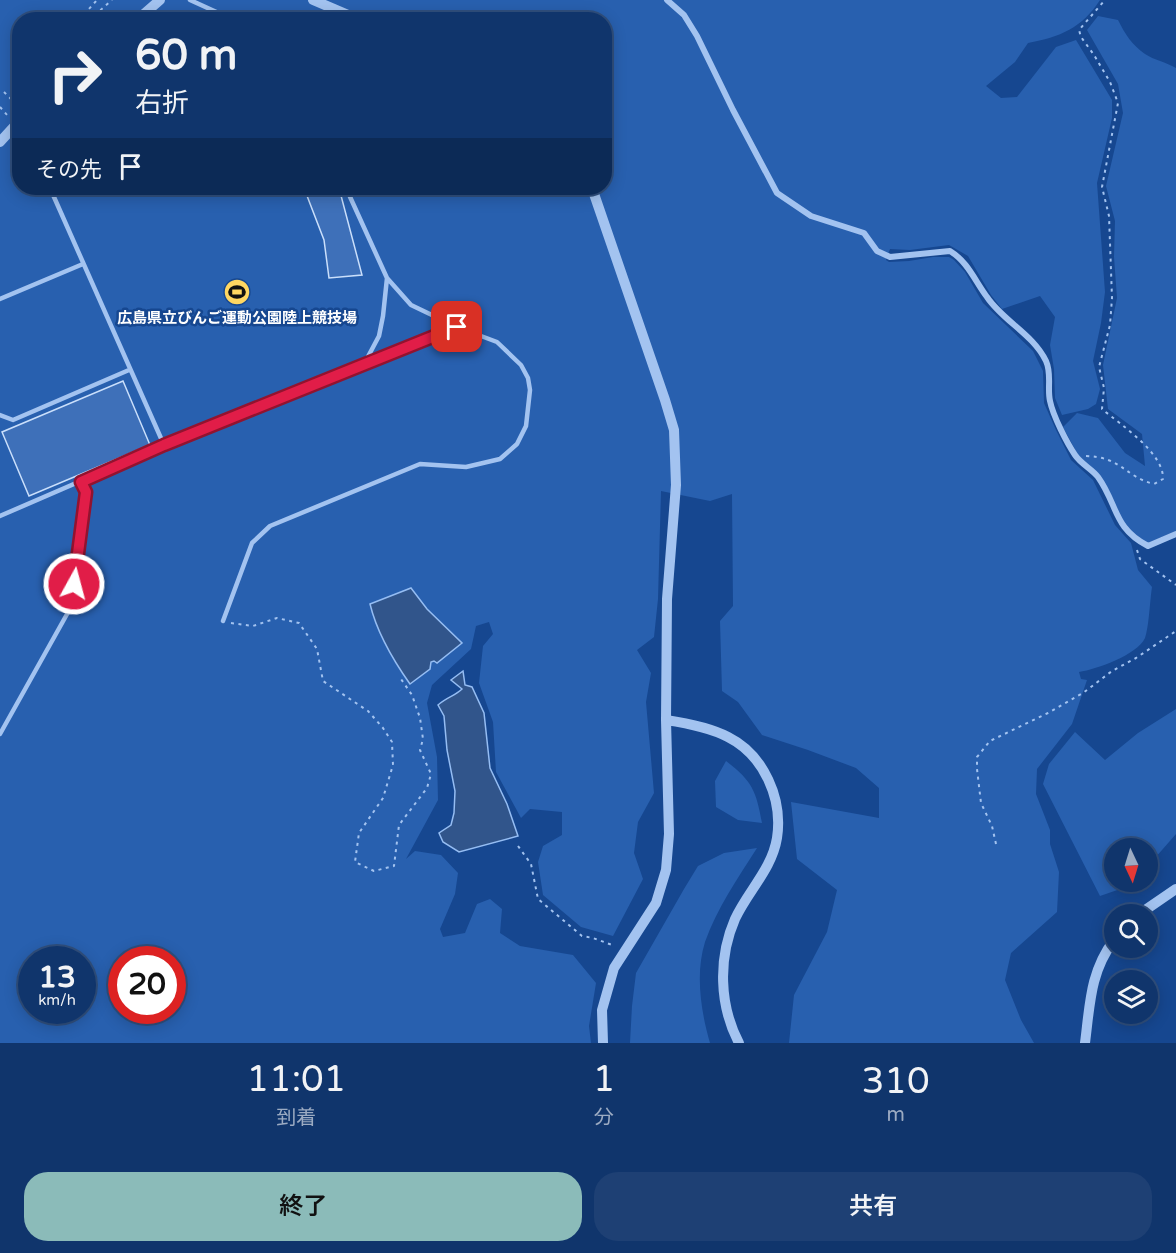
<!DOCTYPE html>
<html lang="ja">
<head>
<meta charset="utf-8">
<style>
  :root { --surface:#10356c; --page:#1e4074; --text:#f1f3f6; --muted:#9cabc2; --line:#30507f; --accent:#8bbbb9 }
  body { margin:0; font-family:"Varela Round","Noto Sans JP",sans-serif; background:var(--page); color:var(--text); height:100vh; display:flex; flex-direction:column; font-size:22px; white-space:nowrap }
  * { box-sizing:border-box; margin:0 }
  p { font-size:20px; color:var(--muted) }
  .icon { flex:none; width:33px; height:33px; fill:none; stroke:currentColor; stroke-width:2; stroke-linecap:round; stroke-linejoin:round }
  .map { position:relative; height:1043px; overflow:hidden }
  .sheet { display:flex; flex-direction:column; background:var(--surface); flex:1 }
  .sheet>* { flex:none }
  .top-card { position:absolute; left:12px; top:12px; width:600px; height:183px; border-radius:24px; box-shadow:0 3px 15px #0003,0 0 0 2px var(--line); background:#10356c; color:var(--text); overflow:hidden }
  .needle { width:39px; rotate:176deg }
  .fabs { position:absolute; left:1104px; top:838px; display:grid; gap:12px }
  .fabs a { display:grid; place-items:center; width:54px; height:54px; border-radius:50%; background:var(--surface); box-shadow:0 3px 15px #0003,0 0 0 2px var(--line); font-size:30px }
  .speed { position:absolute; left:18px; top:946px; display:flex; gap:12px; font-size:30px; font-weight:700; text-align:center }
  .speed>* { display:grid; place-content:center; width:78px; height:78px; border-radius:50%; background:var(--surface); box-shadow:0 3px 15px #0003,0 0 0 2px var(--line); line-height:1 }
  .speed small { font-size:15px; font-weight:400 }
  .speed .limit { border:9px solid #d22; background:#fff; color:#111 }
  .pin { position:absolute; display:grid; place-items:center; width:51px; height:51px; color:#fff; margin:-26px; border-radius:12px; box-shadow:0 3px 9px #0006 }
  .me { position:absolute; width:66px; margin:-33px; rotate:7deg; stroke-linejoin:round; filter:drop-shadow(0 0 4px #0008) }
  .turn { display:flex; align-items:center; gap:21px; height:126px; padding:0 24px; font-size:27px }
  .turn .icon { width:78px; height:78px; stroke-width:2.5 }
  .turn b { display:block; font-size:42px; line-height:51px }
  .then { display:flex; align-items:center; height:57px; padding:0 24px; background:#0003; gap:12px; font-size:22px }
  .eta { display:flex; justify-content:space-evenly; align-items:center; height:102px; text-align:center }
  .eta b { font-size:36px; font-weight:600; line-height:42px }
  .button { display:flex; gap:12px; margin-top:auto; padding:12px 24px }
  .button a { flex:1; height:69px; border-radius:24px; background:var(--accent); color:#111; font-size:24px; font-weight:600; line-height:69px; text-align:center }
  .button a+a { background:var(--page); color:var(--text) }
  .map>svg:first-child { display:block }
  .green { fill:#2860af; fill-rule:evenodd }
  .water { fill:#31558b; stroke:#95bdf3; stroke-width:1.5 }
  .building { fill:#3e70b9; stroke:#cadffb; stroke-width:1.5 }
  .lines { fill:none; stroke-linecap:round; stroke-linejoin:round }
  .path { stroke:#a3c3f0; stroke-width:2; stroke-dasharray:3 4.5; stroke-linecap:butt }
  .service { stroke:#a3c3f0; stroke-width:4.5 }
  .minor { stroke:#a3c3f0; stroke-width:6 }
  .tertiary { stroke:#a3c3f0; stroke-width:10 }
  .route-casing { stroke:#92132f; stroke-width:15 }
  .route { stroke:#e11d48; stroke-width:10 }
  .labels { text-anchor:middle; stroke-width:5; stroke-linejoin:round; paint-order:stroke }
  .poi-label { font-size:15px; font-weight:bold; fill:#fff; stroke:#164790 }
</style>
</head>
<body>
<div class="map">
<svg width="1176" height="1043" viewBox="0 0 1176 1043">
  <rect width="100%" height="100%" fill="#164790"/>
  <path class="green" d="M 0,0 L 1100,0 C 1082,28 1060,37 1028,43 L 1015,62 L 986,86 L 1001,98 L 1017,97 L 1056,47 L 1076,40 L 1112,100 L 1112,118 L 1097,183 L 1105,292 L 1101,323 L 1093,361 L 1100,389 L 1096,404 L 1088,409 L 1062,415 L 1055,398 L 1054,369 L 1050,345 L 1055,317 L 1040,296 L 1002,309 L 991,295 L 968,256 L 949,245 L 910,250 L 890,249 L 886,260 L 889,262 L 909,261 L 933,257 L 949,257 L 954,260 L 965,272 L 983,303 L 1033,351 L 1043,371 L 1044,403 L 1056,430 L 1071,460 L 1093,480 L 1115,525 L 1131,543 L 1138,570 L 1152,587 C 1150,600 1149,627 1145,638 C 1137,655 1097,669 1079,672 L 1081,679 L 1087,680 L 1072,724 L 1037,769 L 1036,794 L 1050,830 L 1050,844 L 1059,872 L 1057,912 L 1011,953 L 1005,980 L 1021,1020 L 1034,1043 L 789,1043 L 794,995 L 827,932 L 837,890 L 797,859 L 791,802 L 879,818 L 879,788 L 856,768 L 808,750 L 762,735 L 738,702 L 722,691 L 720,621 L 733,606 L 732,494 L 710,501 L 661,491 L 658,599 L 654,637 L 637,650 L 651,673 L 646,702 L 654,793 L 638,822 L 634,853 L 643,879 L 613,936 L 581,927 L 543,895 L 538,862 L 543,846 L 562,835 L 562,812 L 530,809 L 521,818 L 496,772 L 493,722 L 479,683 L 483,646 L 493,634 L 489,622 L 476,626 L 471,649 L 432,685 L 427,703 L 437,757 L 438,800 L 406,859 L 415,851 L 441,855 L 458,873 L 455,894 L 440,929 L 443,937 L 465,933 L 477,904 L 490,899 L 502,909 L 500,933 L 520,946 L 573,955 L 596,983 L 589,1026 L 591,1043 L 0,1043 ZM 20,20 L 604,20 L 604,188 L 20,188 ZM 32,960 L 82,960 L 82,1011 L 32,1011 ZM 122,960 L 172,960 L 172,1011 L 122,1011 Z
    M 1098,16 L 1118,20 C 1125,34 1132,45 1145,54 C 1154,60 1166,62 1176,68 L 1176,531 L 1148,543 L 1136,537 L 1122,520 L 1100,475 L 1078,455 L 1063,427 L 1077,413 L 1098,418 L 1125,453 L 1145,466 L 1142,434 L 1108,409 L 1103,365 L 1117,298 L 1114,257 L 1115,221 L 1106,186 L 1123,113 L 1118,84 L 1087,30 Z
    M 1176,709 L 1176,834 L 1148,866 L 1148,849 L 1114,849 L 1114,882 L 1133,882 L 1129,886 L 1100,896 L 1043,784 L 1049,764 L 1075,732 L 1105,760 L 1138,733 Z
    M 726,761 C 752,781 756,790 762,823 L 738,820 L 716,807 L 715,781 Z
    M 757,848 C 738,878 717,908 705,942 C 695,974 701,1012 710,1043 L 630,1043 L 632,1006 L 636,973 L 684,889 L 698,866 L 724,853 Z"/>
  <path class="water" d="M 411,588 L 427,609 L 462,643 L 437,663 L 434,661 L 431,662 L 430,669 L 410,684 C 393,660 377,633 370,604 Z
    M 463,671 L 465,685 L 472,687 L 484,713 L 490,768 L 507,804 L 518,836 L 459,852 L 443,842 L 439,833 L 451,825 L 454,813 L 455,791 L 447,750 L 444,716 L 438,705 C 447,697 455,696 462,689 L 451,680 Z"/>
  <path class="building" d="M 304,188 L 339,188 L 362,275 L 329,278 L 324,240 Z
    M 123,381 L 150,445 L 29,496 L 2,432 Z"/>
  <g class="lines">
    <path class="path" d="M 79,20 L 97,0
      M 89,20 L 112,0
      M 17,73 L 20,72
      M 4,92 L 20,108
      M 0,107 L 8,116
      M 1086,456 C 1122,457 1125,477 1154,484 L 1163,479 C 1164,453 1121,425 1102,409 L 1104,388 L 1099,367 L 1110,325 L 1112,298 L 1109,216 L 1102,187 L 1118,103 L 1110,82 L 1094,55 L 1081,37 L 1079,30 L 1105,0
      M 1137,550 L 1140,559 L 1176,585
      M 231,623 L 253,626 L 277,618 L 299,623 L 317,649 L 323,681 L 368,711 L 383,728 L 392,742 L 393,765 L 383,798 L 359,833 L 355,862 L 374,871 L 394,866 L 399,825 L 427,788 L 431,774 L 420,750 L 423,739 L 420,718 L 412,695 L 401,679
      M 996,844 L 992,826 L 981,803 L 977,769 L 977,757 L 990,741 L 1048,713 L 1083,693 L 1112,671 L 1136,658 L 1176,631
      M 518,846 L 531,864 L 538,899 L 582,936 L 593,938 L 615,946"/>
    <path class="service" d="M 190,0 L 234,20
      M 50,188 L 164,445
      M 0,299 L 83,264
      M 363,366 L 379,336 L 383,316 L 387,278
      M 0,415 L 13,420 L 129,370
      M 0,516 L 164,445 L 457,327
      M 223,621 L 252,543 L 270,526 L 420,464 L 466,467 L 500,459 L 517,444 L 526,426 L 530,390 L 528,378 L 521,365 L 497,342 L 457,327 L 411,305 L 387,278 L 346,188
      M 0,734 L 71,607 L 86,492 L 81,482"/>
    <path class="minor" d="M 667,0 L 684,15 L 697,36 L 733,110 L 777,193 L 811,216 L 864,233 L 877,251 L 890,257 L 950,251 C 968,262 975,281 987,297 C 1003,321 1033,334 1046,361 C 1052,374 1047,388 1050,401 C 1053,416 1067,443 1075,455 C 1081,464 1092,469 1098,477 C 1118,505 1113,528 1148,546 L 1176,534"/>
    <path class="tertiary" d="M 313,0 L 360,20
      M 137,20 L 160,0
      M 0,142 L 20,120
      M 592,188 L 665,400 L 674,430 L 676,485 L 667,599 L 666,720 L 669,834 L 666,870 L 656,903 L 614,968 L 602,1010 L 603,1043
      M 666,720 C 686,723 709,727 728,737 C 764,755 783,799 777,838 C 772,869 748,891 735,919 C 718,958 719,1005 739,1043
      M 1138,915 L 1176,889
      M 1085,1043 C 1090,1004 1090,972 1114,940"/>
  </g>
  <g class="lines">
    <defs>
      <path id="route" d="M 74,584 L 86,492 L 81,482 L 164,445 L 457,327"/>
    </defs>
    <use href="#route" class="route-casing"/>
    <use href="#route" class="route"/>
  </g>
  <defs>
    <symbol id="stadium-disc" viewBox="-11 -11 22 22"><circle r="9.5" fill="#ffd762" stroke="#164790"/><path d="M0-5a6.5 5 0 1 0 0 10a6.5 5 0 1 0 0-10ZM-3.5-1.8h7v3.6h-7Z" fill="#111"/></symbol>
  </defs>
  <g fill-rule="evenodd">
    <use href="#stadium-disc" x="222" y="277" width="30" height="30"/>
  </g>
  <g class="labels">
    <g class="poi-label">
      <text x="237" y="323">広島県立びんご運動公園陸上競技場</text>
    </g>
  </g>
</svg>
<div class="fabs">
<a><svg class="needle" viewBox="-14 -14 28 28"><path d="M0-13l5 13h-10z" fill="#e53935"/><path d="M0 13l5-13h-10z" fill="#9cabc2"/></svg></a>
<a><svg class="icon" aria-label="search" viewBox="0 0 24 24"><circle cx="10" cy="10" r="6"/><path d="M15 15l6 6"/></svg></a>
<a><svg class="icon" aria-label="layers" viewBox="0 0 24 24"><path d="M12 4l9 5-9 5-9-5zM3 14l9 5 9-5"/></svg></a>
</div>
<div class="speed"><div>13<small>km/h</small></div><div class="limit">20</div></div>
<div class="pin" style="left:457px;top:327px;background:#d93025"><svg class="icon" aria-label="arrive" viewBox="0 0 24 24"><path d="M6 21V4h12l-3 4 3 4H6"/></svg></div>
<svg class="me" style="left:74px;top:584px" viewBox="-20 -20 40 40"><circle r="17" fill="#e11d48" stroke="#fff" stroke-width="3"/><path d="M0-11L8 9 0 5-8 9z" fill="#fff"/></svg>
<div class="top-card">
<div class="turn"><svg class="icon" aria-label="right" viewBox="0 0 24 24"><path d="M7 20v-9h11M14 6l5 5-5 5"/></svg><div><b>60 m</b>右折</div></div>
<div class="then">その先<svg class="icon" aria-label="arrive" viewBox="0 0 24 24"><path d="M6 21V4h12l-3 4 3 4H6"/></svg></div>
</div>
</div>
<section class="sheet">
<div class="eta">
<div><b>11:01</b><p>到着</p></div>
<div><b>1</b><p>分</p></div>
<div><b>310</b><p>m</p></div>
</div>
<div class="button"><a>終了</a><a>共有</a></div>
</section>
</body>
</html>
